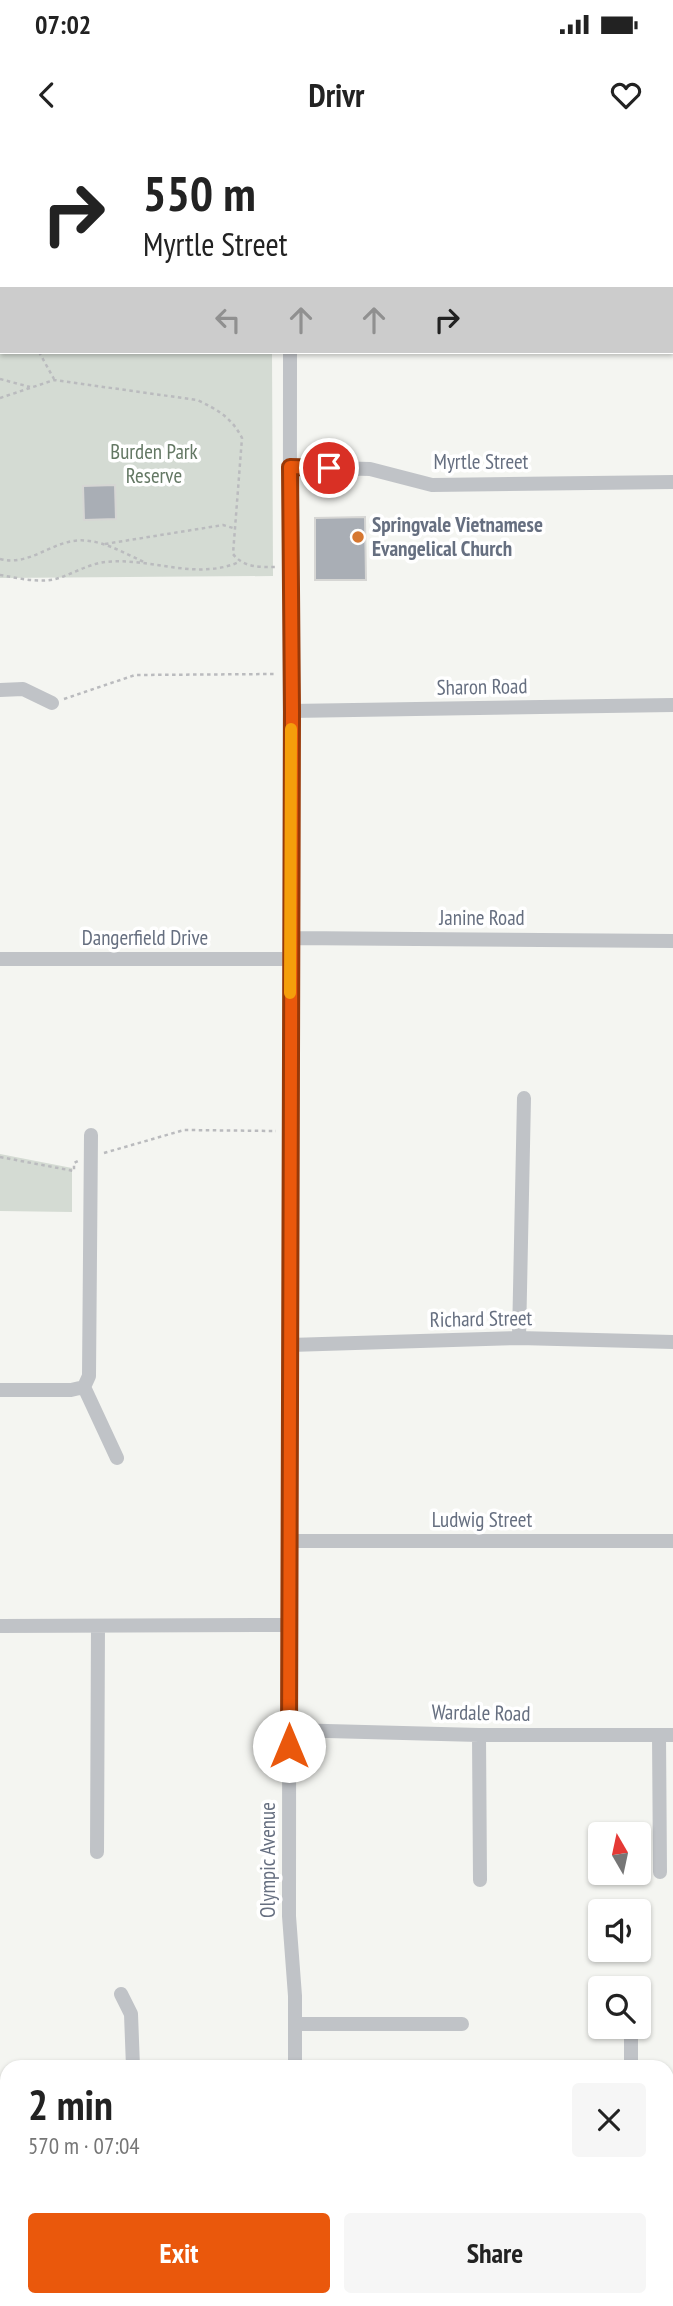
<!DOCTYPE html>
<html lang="en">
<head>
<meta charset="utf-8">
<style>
  :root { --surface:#fff; --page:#f6f6f6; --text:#222; --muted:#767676; --accent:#ea580c }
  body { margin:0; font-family:"PT Sans Narrow",sans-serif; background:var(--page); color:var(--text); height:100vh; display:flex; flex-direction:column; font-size:26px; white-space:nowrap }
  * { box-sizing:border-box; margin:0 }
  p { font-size:23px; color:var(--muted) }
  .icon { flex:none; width:38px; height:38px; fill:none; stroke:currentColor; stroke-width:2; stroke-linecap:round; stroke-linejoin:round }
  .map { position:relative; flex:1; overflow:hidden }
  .sheet { position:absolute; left:0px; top:1920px; width:674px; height:247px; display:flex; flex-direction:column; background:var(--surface); border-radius:21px 21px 0 0; box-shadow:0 2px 5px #0004 }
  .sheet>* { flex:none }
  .guide { position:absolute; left:0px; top:0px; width:674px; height:214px; box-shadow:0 2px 5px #0004; background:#fff; color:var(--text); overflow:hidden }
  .needle { width:46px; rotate:351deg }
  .tools { position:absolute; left:588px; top:1682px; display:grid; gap:14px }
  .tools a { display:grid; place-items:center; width:63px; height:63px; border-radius:7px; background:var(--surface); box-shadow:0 2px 5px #0004; font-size:35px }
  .pin { position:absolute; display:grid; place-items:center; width:60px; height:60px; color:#fff; margin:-30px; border:4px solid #fff; border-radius:50%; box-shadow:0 2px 7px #0007 }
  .me { position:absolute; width:77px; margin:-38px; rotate:0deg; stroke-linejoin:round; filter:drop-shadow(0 0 5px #0008) }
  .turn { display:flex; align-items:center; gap:24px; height:147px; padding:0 28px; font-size:32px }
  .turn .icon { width:91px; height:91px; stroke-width:2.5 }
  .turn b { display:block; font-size:49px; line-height:60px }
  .lanes { display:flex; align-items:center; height:66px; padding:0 28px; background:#0003; justify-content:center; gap:35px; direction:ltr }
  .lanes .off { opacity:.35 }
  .round { display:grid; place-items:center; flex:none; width:74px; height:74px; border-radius:7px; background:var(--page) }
  .overview { display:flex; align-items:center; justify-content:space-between; height:119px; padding:0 28px }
  h1 { font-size:42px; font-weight:600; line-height:52px }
  .button { display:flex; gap:14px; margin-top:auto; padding:14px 28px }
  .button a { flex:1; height:80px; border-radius:7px; background:var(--accent); color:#fff; font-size:28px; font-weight:600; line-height:80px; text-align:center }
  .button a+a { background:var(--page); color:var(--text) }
  .status { display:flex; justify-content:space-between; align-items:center; height:49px; padding:0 35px; background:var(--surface); direction:ltr }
  .status svg { height:19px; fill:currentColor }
  header { display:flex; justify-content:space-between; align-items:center; height:91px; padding:0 28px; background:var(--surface); font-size:32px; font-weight:600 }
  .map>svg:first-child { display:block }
  .green { fill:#d4dbd3 }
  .building { fill:#a9aeb5; stroke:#d6d6d4; stroke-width:2 }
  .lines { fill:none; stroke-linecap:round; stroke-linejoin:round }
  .path { stroke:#babbbe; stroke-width:2.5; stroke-dasharray:3.5 3.5; stroke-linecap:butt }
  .minor { stroke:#c0c3c7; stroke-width:14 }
  .route-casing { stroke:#983908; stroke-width:18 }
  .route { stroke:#ea580c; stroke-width:12 }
  .slow { stroke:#f59e0b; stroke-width:12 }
  .poi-dot { fill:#d67730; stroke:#fff; stroke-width:2.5 }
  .labels { text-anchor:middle; stroke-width:7; stroke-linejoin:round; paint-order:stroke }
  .park-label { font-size:21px; fill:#647864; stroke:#fff }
  .street-label { font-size:21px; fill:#666f80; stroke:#fff }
  .poi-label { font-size:21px; font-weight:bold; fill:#666f80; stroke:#fff; text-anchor:start }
</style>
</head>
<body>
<div class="status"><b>07:02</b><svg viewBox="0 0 49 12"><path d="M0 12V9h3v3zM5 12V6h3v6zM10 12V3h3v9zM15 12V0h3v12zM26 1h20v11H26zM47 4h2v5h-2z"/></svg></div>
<header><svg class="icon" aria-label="back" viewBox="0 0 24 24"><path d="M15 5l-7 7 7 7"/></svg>Drivr<svg class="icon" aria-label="heart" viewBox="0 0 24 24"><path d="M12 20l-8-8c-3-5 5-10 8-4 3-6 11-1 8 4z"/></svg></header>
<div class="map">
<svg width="673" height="2166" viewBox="0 0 673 2166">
  <rect width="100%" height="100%" fill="#f4f5f1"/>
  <path class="green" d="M 0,0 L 271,0 L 2,2 L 2,212 L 272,212 L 273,436 L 0,438 Z
    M 0,1014 L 72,1028 L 72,1072 L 0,1071 Z"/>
  <path class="building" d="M 0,145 L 2,145 L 2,197 L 0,197 Z
    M 115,345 L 116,379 L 84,380 L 83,346 Z
    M 365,377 L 366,440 L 315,440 L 315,378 Z"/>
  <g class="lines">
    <path class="path" d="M 0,13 L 2,14
      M 0,127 L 2,127
      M 39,212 L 54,239
      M 0,239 L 30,247
      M 0,258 L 54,240 L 197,260 C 217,269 232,278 242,298 L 233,414 C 244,428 260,427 277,427
      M 105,404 L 223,385 L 233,388
      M 0,419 C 27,426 48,405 73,401 C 98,397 124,413 146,423
      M 0,435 C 19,438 40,444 59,438 C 74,433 89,424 105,422 C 150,417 196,441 239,422
      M 64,559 L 135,535 L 274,534
      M 104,1013 L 184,990 L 276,991
      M 0,1017 L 74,1031 L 74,1023 L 78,1021"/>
    <path class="minor" d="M 292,2 L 292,0
      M 672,149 L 673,149
      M 290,212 L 289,1776 L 295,1856 L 295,1927
      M 290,327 L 370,329 L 432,345 L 673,342
      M 0,550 L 23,549 L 52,563
      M 291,571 L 673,565
      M 291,798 L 673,801
      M 0,819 L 290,819
      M 91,995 L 89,1236 L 84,1247 L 117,1318
      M 519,1198 L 524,958
      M 290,1205 L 519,1198 L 673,1202
      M 0,1250 L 71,1250 L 84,1247
      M 290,1401 L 673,1401
      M 0,1486 L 289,1485
      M 289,1590 L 479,1595 L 673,1595
      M 479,1595 L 480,1740
      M 659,1595 L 660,1732
      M 97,1712 L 98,1486
      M 121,1854 L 131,1874 L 133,1927
      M 295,1884 L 462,1884
      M 631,1886 L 631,1927
      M 0,1991 L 7,1991
      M 296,2160 L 296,2166
      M 633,2160 L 633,2166"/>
  </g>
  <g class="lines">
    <defs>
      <path id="route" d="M 289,1606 L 292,571 L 290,327 L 329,328"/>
    </defs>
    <use href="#route" class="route-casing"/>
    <use href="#route" class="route"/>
    <path class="slow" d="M 290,853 L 291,589"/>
  </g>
  <circle class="poi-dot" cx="358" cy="397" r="7"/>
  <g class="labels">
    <g class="park-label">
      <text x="154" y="319">Burden Park<tspan x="154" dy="24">Reserve</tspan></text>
    </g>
    <g class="street-label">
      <text x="481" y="329">Myrtle Street</text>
      <text transform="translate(482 547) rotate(-1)" y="7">Sharon Road</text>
      <text x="482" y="785">Janine Road</text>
      <text x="145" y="805">Dangerfield Drive</text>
      <text transform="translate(481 1179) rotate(-1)" y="7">Richard Street</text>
      <text x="482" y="1387">Ludwig Street</text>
      <text transform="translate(481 1573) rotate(1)" y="7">Wardale Road</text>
      <text transform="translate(268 1720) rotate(-90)" y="7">Olympic Avenue</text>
    </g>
    <g class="poi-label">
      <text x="372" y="392">Springvale Vietnamese<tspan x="372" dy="24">Evangelical Church</tspan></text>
    </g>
  </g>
</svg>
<div class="tools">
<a><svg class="needle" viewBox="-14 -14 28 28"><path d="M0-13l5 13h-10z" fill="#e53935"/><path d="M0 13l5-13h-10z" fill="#767676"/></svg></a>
<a><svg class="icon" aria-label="sound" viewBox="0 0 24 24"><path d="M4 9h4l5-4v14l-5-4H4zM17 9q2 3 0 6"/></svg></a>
<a><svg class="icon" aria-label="search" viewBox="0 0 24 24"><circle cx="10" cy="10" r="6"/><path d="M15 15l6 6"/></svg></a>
</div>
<div class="pin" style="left:329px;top:328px;background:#d93025"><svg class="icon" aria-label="arrive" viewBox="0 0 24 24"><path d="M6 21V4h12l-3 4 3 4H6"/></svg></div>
<svg class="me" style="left:289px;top:1606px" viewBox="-20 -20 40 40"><circle r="19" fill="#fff"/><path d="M0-13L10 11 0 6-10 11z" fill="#ea580c"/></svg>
<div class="guide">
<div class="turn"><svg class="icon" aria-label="right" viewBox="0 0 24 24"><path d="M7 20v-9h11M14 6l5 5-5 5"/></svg><div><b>550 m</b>Myrtle Street</div></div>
<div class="lanes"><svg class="icon off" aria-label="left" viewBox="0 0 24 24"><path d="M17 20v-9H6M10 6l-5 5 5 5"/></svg><svg class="icon off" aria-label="ahead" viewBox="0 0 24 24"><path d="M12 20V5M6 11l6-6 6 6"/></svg><svg class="icon off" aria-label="ahead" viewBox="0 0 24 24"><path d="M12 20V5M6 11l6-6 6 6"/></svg><svg class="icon" aria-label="right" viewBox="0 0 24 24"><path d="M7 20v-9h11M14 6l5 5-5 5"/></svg></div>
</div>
<section class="sheet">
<div class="overview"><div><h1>2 min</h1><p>570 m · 07:04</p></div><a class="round"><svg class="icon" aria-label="close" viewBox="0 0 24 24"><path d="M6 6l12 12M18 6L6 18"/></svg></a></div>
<div class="button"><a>Exit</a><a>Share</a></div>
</section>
</div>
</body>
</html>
